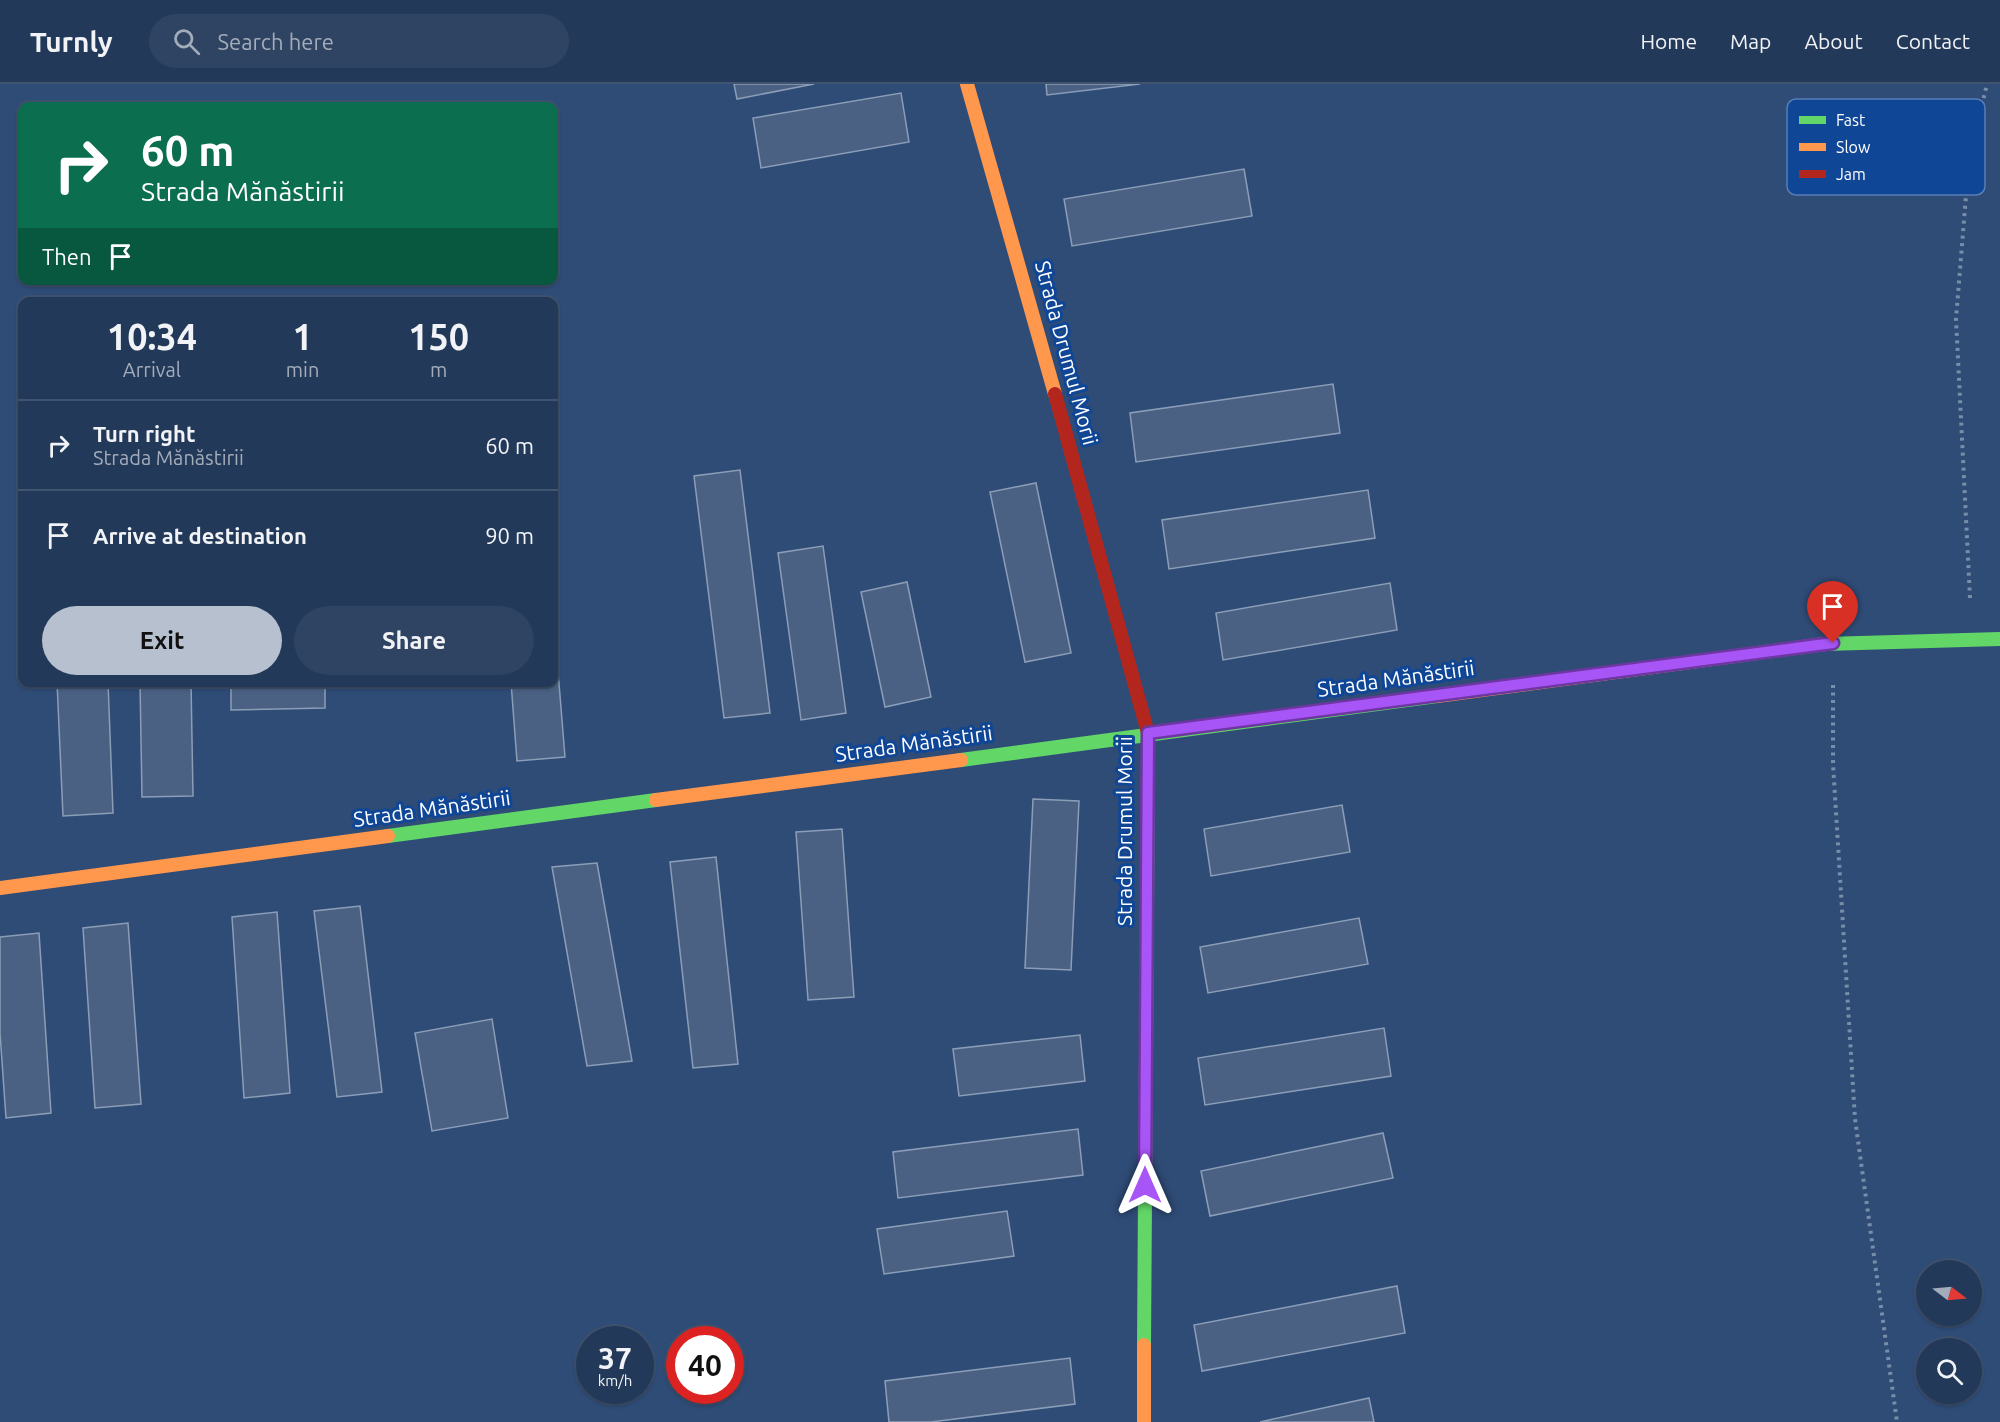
<!DOCTYPE html>
<html lang="en">
<head>
<meta charset="utf-8">
<style>
  :root { --surface:#233959; --page:#2f4462; --text:#f1f3f6; --muted:#a3acba; --line:#40536f; --accent:#b6c0cf }
  body { margin:0; font-family:Ubuntu,sans-serif; background:var(--page); color:var(--text); height:100vh; display:flex; flex-direction:column; font-size:22px; white-space:nowrap }
  * { box-sizing:border-box; margin:0 }
  p { font-size:20px; color:var(--muted) }
  .icon { flex:none; width:33px; height:33px; fill:none; stroke:currentColor; stroke-width:2; stroke-linecap:round; stroke-linejoin:round }
  .map { position:relative; flex:1; overflow:hidden }
  .sheet { position:absolute; left:18px; top:213px; width:540px; height:390px; display:flex; flex-direction:column; background:var(--surface); border-radius:12px; box-shadow:0 2px 4px #0004,0 0 0 2px var(--line) }
  .sheet>* { flex:none }
  .guide { position:absolute; left:18px; top:18px; width:540px; height:183px; border-radius:12px; box-shadow:0 2px 4px #0004,0 0 0 2px var(--line); background:#0b6e4f; color:#fff; overflow:hidden }
  .needle { width:39px; rotate:106deg }
  .buttons { position:absolute; left:1916px; top:1176px; display:grid; gap:12px }
  .buttons a { display:grid; place-items:center; width:66px; height:66px; border-radius:50%; background:var(--surface); box-shadow:0 2px 4px #0004,0 0 0 2px var(--line); font-size:30px }
  .speed { position:absolute; left:576px; top:1242px; display:flex; gap:12px; font-size:30px; font-weight:700; text-align:center }
  .speed>* { display:grid; place-content:center; width:78px; height:78px; border-radius:50%; background:var(--surface); box-shadow:0 2px 4px #0004,0 0 0 2px var(--line); line-height:1 }
  .speed small { font-size:15px; font-weight:400 }
  .speed .limit { border:9px solid #d22; background:#fff; color:#111 }
  .pin { position:absolute; display:grid; place-items:center; width:51px; height:51px; color:#fff; margin:-62px -26px; border-radius:50% 50% 50% 0; rotate:-45deg; box-shadow:0 0 6px #0007 }
  .pin .icon { rotate:45deg }
  .me { position:absolute; width:66px; margin:-33px; rotate:0deg; stroke-linejoin:round; filter:drop-shadow(0 0 4px #0008) }
  .turn { display:flex; align-items:center; gap:21px; height:126px; padding:0 24px; font-size:27px }
  .turn .icon { width:78px; height:78px; stroke-width:2.5 }
  .turn b { display:block; font-size:42px; line-height:51px }
  .then { display:flex; align-items:center; height:57px; padding:0 24px; background:#0003; gap:12px; font-size:22px }
  .eta { display:flex; justify-content:space-evenly; align-items:center; height:102px; text-align:center }
  .eta b { font-size:36px; font-weight:700; line-height:42px }
  .cta { display:flex; gap:12px; margin-top:auto; padding:12px 24px }
  .cta a { flex:1; height:69px; border-radius:36px; background:var(--accent); color:#111; font-size:24px; font-weight:700; line-height:69px; text-align:center }
  .cta a+a { background:var(--page); color:var(--text) }
  ul { padding:0; list-style:none }
  li { display:flex; align-items:center; gap:18px; height:90px; padding:0 24px; border-top:2px solid var(--line) }
  li div { flex:1 }
  li b { display:block; font-size:22px }
  li em { font-style:normal }
  header { display:flex; align-items:center; gap:36px; box-sizing:border-box; height:84px; padding:0 30px; background:var(--surface); border-bottom:2px solid var(--line) }
  header strong { font-size:28px }
  nav { display:flex; gap:33px; margin-inline-start:auto; font-size:21px }
  .search { width:420px; height:54px; background:var(--page); display:flex; align-items:center; gap:15px; box-sizing:border-box; padding:0 21px; border-radius:33px; color:var(--muted); font-size:22px }
  .map>svg:first-child { display:block }
  .building { fill:#4a6184; stroke:#8c9eb7; stroke-width:1.5 }
  .lines { fill:none; stroke-linecap:round; stroke-linejoin:round }
  .path { stroke:#788da9; stroke-width:4; stroke-dasharray:3 4.5; stroke-linecap:butt }
  .fast { stroke:#63d668; stroke-width:14 }
  .slow { stroke:#ff974d; stroke-width:14 }
  .jam { stroke:#b3261e; stroke-width:14 }
  .route-casing { stroke:#6d37a1; stroke-width:15 }
  .route { stroke:#a855f7; stroke-width:10 }
  .labels { text-anchor:middle; stroke-width:6; stroke-linejoin:round; paint-order:stroke }
  .street-label { font-size:21px; fill:#fff; stroke:#104696 }
  .key { fill:#104696; stroke:#587eb6; stroke-width:1.5 }
  .key-label { font-size:16px; fill:#fff }
</style>
</head>
<body>
<header>
<strong>Turnly</strong>
<div class="search"><svg class="icon" aria-label="search" viewBox="0 0 24 24"><circle cx="10" cy="10" r="6"/><path d="M15 15l6 6"/></svg>Search here</div>
<nav><a>Home</a><a>Map</a><a>About</a><a>Contact</a></nav>
</header>
<div class="map">
<svg width="2000" height="1338" viewBox="0 0 2000 1338">
  <rect width="100%" height="100%" fill="#2f4c77"/>
  <path class="building" d="M 734,0 L 814,0 L 737,15 Z
    M 1046,0 L 1140,0 L 1047,11 Z
    M 901,9 L 909,58 L 761,84 L 753,34 Z
    M 1244,85 L 1252,132 L 1072,162 L 1064,115 Z
    M 1333,300 L 1340,349 L 1136,378 L 1130,329 Z
    M 740,386 L 770,629 L 724,634 L 694,392 Z
    M 1036,399 L 1071,569 L 1025,578 L 990,408 Z
    M 1368,406 L 1375,454 L 1169,485 L 1162,436 Z
    M 823,462 L 846,629 L 801,636 L 778,469 Z
    M 907,498 L 931,613 L 885,623 L 861,508 Z
    M 1390,499 L 1397,546 L 1223,576 L 1216,529 Z
    M 554,538 L 565,673 L 517,677 L 511,598 L 554,598 Z
    M 57,598 L 108,598 L 113,729 L 63,732 Z
    M 140,598 L 191,598 L 193,712 L 142,713 Z
    M 231,598 L 325,598 L 325,624 L 231,626 Z
    M 1033,715 L 1079,717 L 1071,886 L 1025,884 Z
    M 1342,721 L 1350,768 L 1211,792 L 1204,745 Z
    M 842,745 L 854,913 L 808,916 L 796,748 Z
    M 716,773 L 738,980 L 693,984 L 670,778 Z
    M 597,779 L 632,977 L 587,982 L 552,783 Z
    M 360,822 L 382,1008 L 337,1013 L 314,827 Z
    M 277,828 L 290,1009 L 244,1014 L 232,833 Z
    M 1359,834 L 1368,880 L 1208,909 L 1200,863 Z
    M 128,839 L 141,1020 L 95,1024 L 83,844 Z
    M 39,849 L 51,1029 L 6,1034 L 0,949 L 0,853 Z
    M 492,935 L 508,1034 L 432,1047 L 415,949 Z
    M 1384,944 L 1391,992 L 1205,1021 L 1198,974 Z
    M 1080,951 L 1085,997 L 959,1012 L 953,965 Z
    M 1078,1045 L 1083,1091 L 898,1114 L 893,1068 Z
    M 1383,1049 L 1393,1094 L 1210,1132 L 1201,1087 Z
    M 1007,1127 L 1014,1172 L 884,1190 L 877,1145 Z
    M 1397,1202 L 1405,1249 L 1202,1287 L 1194,1241 Z
    M 1070,1274 L 1075,1320 L 931,1338 L 889,1338 L 885,1297 Z
    M 1369,1314 L 1374,1338 L 1260,1338 Z"/>
  <g class="lines">
    <path class="path" d="M 1970,514 L 1956,235 L 1969,75 L 1987,0
      M 1833,601 L 1833,680 L 1855,1035 L 1897,1338"/>
    <path class="fast" d="M 1825,560 L 2000,555
      M 961,676 L 1437,612
      M 388,752 L 656,716
      M 1144,1261 L 1148,673"/>
    <path class="slow" d="M 967,0 L 1055,310
      M 1437,612 L 1825,560
      M 656,716 L 961,676
      M 0,804 L 388,752
      M 1144,1338 L 1144,1261"/>
    <path class="jam" d="M 1055,310 L 1148,649 L 1148,673"/>
  </g>
  <g class="lines">
    <defs>
      <path id="route" d="M 1145,1101 L 1148,649 L 1833,559"/>
    </defs>
    <use href="#route" class="route-casing"/>
    <use href="#route" class="route"/>
  </g>
  <g class="labels">
    <g class="street-label">
      <text transform="translate(1066 269) rotate(75)" y="7">Strada Drumul Morii</text>
      <text transform="translate(1396 595) rotate(-8)" y="7">Strada Mănăstirii</text>
      <text transform="translate(914 660) rotate(-8)" y="7">Strada Mănăstirii</text>
      <text transform="translate(432 725) rotate(-8)" y="7">Strada Mănăstirii</text>
      <text transform="translate(1125 747) rotate(-90)" y="7">Strada Drumul Morii</text>
    </g>
  </g>
  <rect x="1787" y="15" width="198" height="96" rx="9" class="key"/>
  <rect x="1799" y="32" width="27" height="8" fill="#63d668"/>
  <rect x="1799" y="59" width="27" height="8" fill="#ff974d"/>
  <rect x="1799" y="86" width="27" height="8" fill="#b3261e"/>
  <g class="key-label">
    <text x="1836" y="42">Fast</text>
    <text x="1836" y="69">Slow</text>
    <text x="1836" y="96">Jam</text>
  </g>
</svg>
<div class="buttons">
<a><svg class="needle" viewBox="-14 -14 28 28"><path d="M0-13l5 13h-10z" fill="#e53935"/><path d="M0 13l5-13h-10z" fill="#a3acba"/></svg></a>
<a><svg class="icon" aria-label="search" viewBox="0 0 24 24"><circle cx="10" cy="10" r="6"/><path d="M15 15l6 6"/></svg></a>
</div>
<div class="speed"><div>37<small>km/h</small></div><div class="limit">40</div></div>
<div class="pin" style="left:1833px;top:559px;background:#d93025"><svg class="icon" aria-label="arrive" viewBox="0 0 24 24"><path d="M6 21V4h12l-3 4 3 4H6"/></svg></div>
<svg class="me" style="left:1145px;top:1101px" viewBox="-20 -20 40 40"><path d="M0-17L14 15 0 8-14 15z" fill="#a855f7" stroke="#fff" stroke-width="4"/></svg>
<div class="guide">
<div class="turn"><svg class="icon" aria-label="right" viewBox="0 0 24 24"><path d="M7 20v-9h11M14 6l5 5-5 5"/></svg><div><b>60 m</b>Strada Mănăstirii</div></div>
<div class="then">Then<svg class="icon" aria-label="arrive" viewBox="0 0 24 24"><path d="M6 21V4h12l-3 4 3 4H6"/></svg></div>
</div>
<section class="sheet">
<div class="eta">
<div><b>10:34</b><p>Arrival</p></div>
<div><b>1</b><p>min</p></div>
<div><b>150</b><p>m</p></div>
</div>
<ul>
<li><svg class="icon" aria-label="right" viewBox="0 0 24 24"><path d="M7 20v-9h11M14 6l5 5-5 5"/></svg><div><b>Turn right</b><p>Strada Mănăstirii</p></div><em>60 m</em></li>
<li><svg class="icon" aria-label="arrive" viewBox="0 0 24 24"><path d="M6 21V4h12l-3 4 3 4H6"/></svg><div><b>Arrive at destination</b></div><em>90 m</em></li>
</ul>
<div class="cta"><a>Exit</a><a>Share</a></div>
</section>
</div>
</body>
</html>
